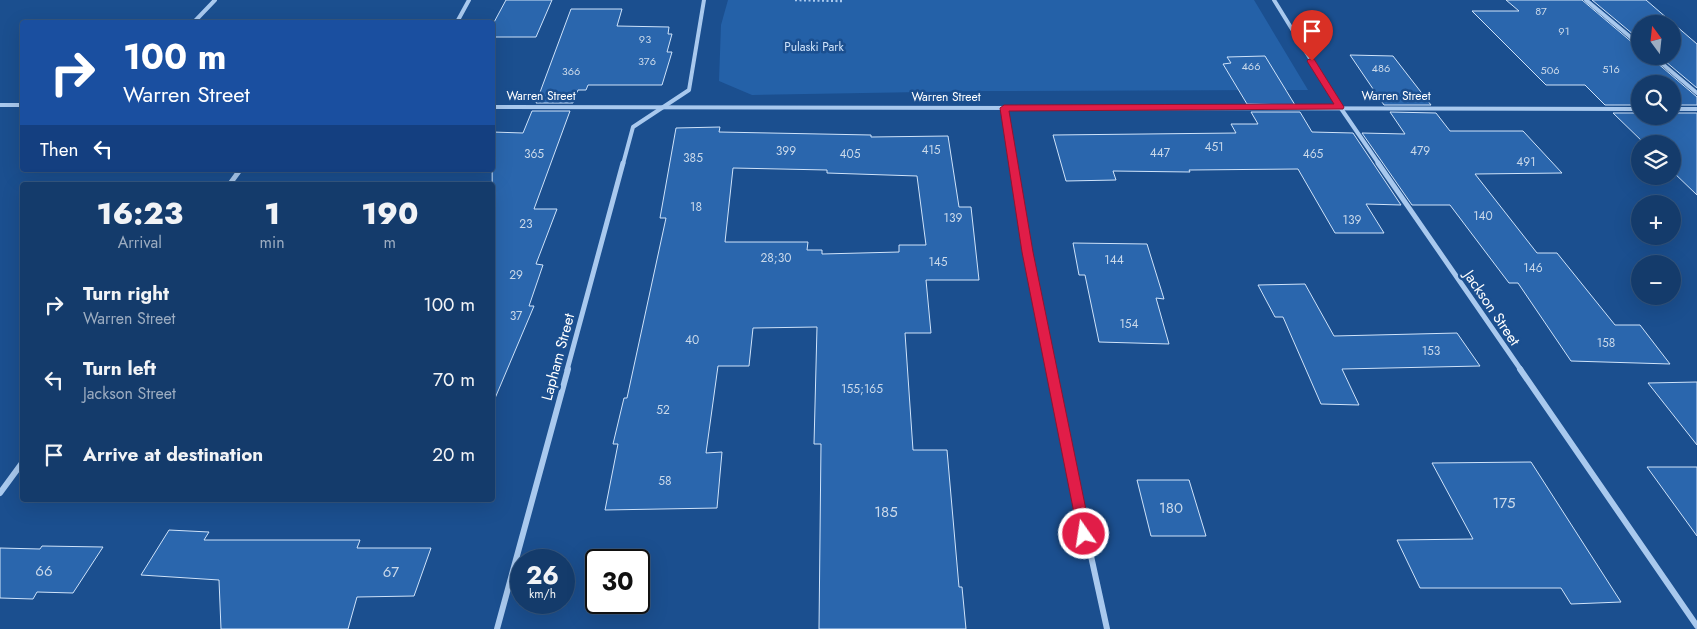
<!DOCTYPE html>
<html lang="en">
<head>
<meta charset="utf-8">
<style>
  :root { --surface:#143b6b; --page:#214673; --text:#f1f3f6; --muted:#9dadc1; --line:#33557e }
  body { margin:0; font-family:Jost,sans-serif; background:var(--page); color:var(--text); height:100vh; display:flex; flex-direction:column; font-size:19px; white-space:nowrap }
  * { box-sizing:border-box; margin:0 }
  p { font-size:16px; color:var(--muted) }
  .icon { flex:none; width:28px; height:28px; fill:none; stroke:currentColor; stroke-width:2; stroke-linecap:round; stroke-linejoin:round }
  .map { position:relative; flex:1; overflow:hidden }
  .panel { position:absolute; left:20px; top:182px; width:475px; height:320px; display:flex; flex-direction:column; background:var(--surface); border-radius:5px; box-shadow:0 5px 20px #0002,0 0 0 1px var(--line) }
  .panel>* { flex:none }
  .top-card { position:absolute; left:20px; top:20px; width:475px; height:152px; border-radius:5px; box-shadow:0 5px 20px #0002,0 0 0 1px var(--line); background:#1a4fa0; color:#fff; overflow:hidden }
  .needle { width:32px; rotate:345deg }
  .buttons { position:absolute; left:1631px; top:15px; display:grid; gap:10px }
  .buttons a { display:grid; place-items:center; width:50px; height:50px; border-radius:50%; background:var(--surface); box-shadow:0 5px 20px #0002,0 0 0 1px var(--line); font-size:25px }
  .speed { position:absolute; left:510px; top:549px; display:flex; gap:10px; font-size:25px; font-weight:700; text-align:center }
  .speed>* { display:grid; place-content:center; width:65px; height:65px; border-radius:50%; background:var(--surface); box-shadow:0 5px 20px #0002,0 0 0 1px var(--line); line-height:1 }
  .speed small { font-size:12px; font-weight:400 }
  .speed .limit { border:2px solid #111; border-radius:8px; background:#fff; color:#111 }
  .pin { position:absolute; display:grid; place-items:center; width:42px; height:42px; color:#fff; margin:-51px -21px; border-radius:50% 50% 50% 0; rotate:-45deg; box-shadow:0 0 5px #0007 }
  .pin .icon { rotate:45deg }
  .me { position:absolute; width:55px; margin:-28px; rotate:347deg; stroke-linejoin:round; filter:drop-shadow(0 0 4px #0008) }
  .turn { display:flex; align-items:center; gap:18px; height:105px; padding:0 20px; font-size:22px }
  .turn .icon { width:65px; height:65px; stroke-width:2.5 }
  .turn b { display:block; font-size:35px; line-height:42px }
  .then { display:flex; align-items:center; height:48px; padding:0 20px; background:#0003; gap:10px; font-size:19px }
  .eta { display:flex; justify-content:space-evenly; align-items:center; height:85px; text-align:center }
  .eta b { font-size:30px; font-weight:800; line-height:35px }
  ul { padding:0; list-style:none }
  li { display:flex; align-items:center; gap:15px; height:75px; padding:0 20px }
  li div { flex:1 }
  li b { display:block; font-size:19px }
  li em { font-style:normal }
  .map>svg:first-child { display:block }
  .green { fill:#2461a8 }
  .building { fill:#2a66ad; stroke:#cfe3fa; fill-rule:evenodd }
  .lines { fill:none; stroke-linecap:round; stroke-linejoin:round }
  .path { stroke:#a9c9ee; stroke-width:2.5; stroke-dasharray:2 2.5; stroke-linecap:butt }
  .minor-far2 { stroke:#a9c9ee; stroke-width:4 }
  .minor-far1 { stroke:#a9c9ee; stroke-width:5 }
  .minor { stroke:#a9c9ee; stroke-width:6 }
  .tertiary { fill:#a9c9ee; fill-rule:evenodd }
  .route { fill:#e11d48; stroke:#92132f }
  .labels { text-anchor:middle; stroke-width:5; stroke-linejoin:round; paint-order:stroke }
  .far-number-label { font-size:11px; fill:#cad9ea }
  .far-park-label { font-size:12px; fill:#cfe3fa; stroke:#1b4f8f }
  .far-street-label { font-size:12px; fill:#fff; stroke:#1b4f8f }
  .number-label { font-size:12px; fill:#cad9ea }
  .street-label { font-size:15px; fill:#fff; stroke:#1b4f8f }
  .near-number-label { font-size:15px; fill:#cad9ea }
</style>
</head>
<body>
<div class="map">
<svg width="1697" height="629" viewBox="0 0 1697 629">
  <rect width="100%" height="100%" fill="#1b4f8f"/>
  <path class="green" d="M 728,0 L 1254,0 L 1308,90 L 981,91 L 752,95 L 719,81 L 721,25 Z"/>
  <path class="building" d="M 506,0 L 552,0 L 536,37 L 492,37 L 492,26 Z
    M 1506,0 L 1582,0 L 1640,49 L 1640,56 L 1649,56 L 1697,97 L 1697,105 L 1672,105 L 1672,84 L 1640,84 L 1640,105 L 1605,105 L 1585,85 L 1546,85 L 1472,11 L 1519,11 Z
    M 1592,0 L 1646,0 L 1697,44 L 1697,88 L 1659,56 L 1672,56 L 1672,24 L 1640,24 L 1640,40 Z
    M 571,9 L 622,9 L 617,26 L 669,27 L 668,34 L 672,34 L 667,52 L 672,52 L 662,85 L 588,85 L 586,90 L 578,90 L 573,103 L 536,103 Z
    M 1350,55 L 1393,56 L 1431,105 L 1384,105 Z
    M 1265,56 L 1295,105 L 1247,104 L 1223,64 L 1231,63 L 1227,57 Z
    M 532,111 L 570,111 L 534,209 L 557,209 L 536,264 L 543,265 L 529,306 L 534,306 L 493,403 L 492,132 L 523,133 Z
    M 1251,112 L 1300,112 L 1312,132 L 1353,133 L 1401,205 L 1366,204 L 1384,233 L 1335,233 L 1298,169 L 1189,170 L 1190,172 L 1113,171 L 1116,180 L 1066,181 L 1053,135 L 1236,133 L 1231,124 L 1258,124 Z
    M 1390,112 L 1436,113 L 1450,131 L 1523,131 L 1562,173 L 1475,174 L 1537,253 L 1557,253 L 1615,325 L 1640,325 L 1670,364 L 1571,361 L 1518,283 L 1509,283 L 1450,205 L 1412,205 L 1362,133 L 1405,134 Z
    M 1613,113 L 1640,113 L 1640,116 L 1672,116 L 1672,113 L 1697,113 L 1697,195 L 1672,171 L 1672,144 L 1645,144 Z
    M 720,127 L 719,132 L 871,135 L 871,137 L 948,136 L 959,207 L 971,207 L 979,280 L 926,280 L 931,333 L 905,333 L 913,450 L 947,450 L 959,587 L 962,587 L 966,629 L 819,629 L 821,444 L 814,444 L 817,327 L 753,328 L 749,366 L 718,366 L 706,453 L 722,452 L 717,508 L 605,510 L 618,444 L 613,444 L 624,398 L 627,398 L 666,218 L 660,218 L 676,128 ZM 733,168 L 827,170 L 827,173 L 917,176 L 926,245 L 899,245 L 899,252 L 822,254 L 822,250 L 807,250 L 808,242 L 725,242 Z
    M 1073,243 L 1147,244 L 1164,299 L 1156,298 L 1169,344 L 1099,342 L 1085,275 L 1079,275 Z
    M 1305,284 L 1334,336 L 1457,333 L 1480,366 L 1342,369 L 1359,405 L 1321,404 L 1283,317 L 1275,317 L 1258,285 Z
    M 1697,382 L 1697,445 L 1648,383 Z
    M 1531,462 L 1621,602 L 1571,604 L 1561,588 L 1420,588 L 1397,540 L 1473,539 L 1432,463 Z
    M 1647,467 L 1697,467 L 1697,536 Z
    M 1137,480 L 1189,480 L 1206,536 L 1151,536 Z
    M 169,530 L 209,532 L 204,540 L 360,540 L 357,548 L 431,548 L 414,596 L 357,597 L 348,629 L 221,629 L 219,580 L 141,575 Z
    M 42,546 L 103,547 L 73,593 L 37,592 L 33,599 L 0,598 L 0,548 L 40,549 Z"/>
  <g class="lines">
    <path class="path" d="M 795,0 L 842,1"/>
    <path class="minor-far2" d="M 1274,0 L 1340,107 L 1379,164
      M 1586,0 L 1640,45
      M 194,22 L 215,0
      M 457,22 L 469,0
      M 1653,56 L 1697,93
      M 1004,108 L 1013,164
      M 623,164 L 633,127 L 689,90 L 704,0"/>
    <path class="minor-far1" d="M 1013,163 L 1051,370
      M 1378,163 L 1521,370
      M 229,185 L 240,170
      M 567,370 L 623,163"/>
    <path class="minor" d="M 1050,369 L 1107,629
      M 1520,369 L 1697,626
      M 0,493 L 22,463
      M 497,629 L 568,369"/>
    <path class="tertiary" d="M 0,103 L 22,103 L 22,107 L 0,107 Z
      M 492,105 L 1640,107 L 1640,111 L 492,109 Z
      M 1672,107 L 1697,107 L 1697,111 L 1672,111 Z"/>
  </g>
  <path class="route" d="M 1309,59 L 1314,59 L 1344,107 L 1343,109 L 1009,111 L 1033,252 L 1091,534 L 1089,538 L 1084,540 L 1079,538 L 1022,252 L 1000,108 L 1004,105 L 1334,104 L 1307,61 Z"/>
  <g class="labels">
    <g class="far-number-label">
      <text x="1541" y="15">87</text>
      <text x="1564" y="35">91</text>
      <text x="645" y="43">93</text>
      <text x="647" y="65">376</text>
      <text x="1251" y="70">466</text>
      <text x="1381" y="72">486</text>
      <text x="1611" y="73">516</text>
      <text x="1550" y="74">506</text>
      <text x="571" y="75">366</text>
    </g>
    <g class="far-park-label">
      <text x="814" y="51">Pulaski Park</text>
    </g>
    <g class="far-street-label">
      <text x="541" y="100">Warren Street</text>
      <text x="1396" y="100">Warren Street</text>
      <text x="946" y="101">Warren Street</text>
    </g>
    <g class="number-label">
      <text x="1214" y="151">451</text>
      <text x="931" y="154">415</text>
      <text x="786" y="155">399</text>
      <text x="1420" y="155">479</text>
      <text x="1160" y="157">447</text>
      <text x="534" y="158">365</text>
      <text x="850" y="158">405</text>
      <text x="1313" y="158">465</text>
      <text x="693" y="162">385</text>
      <text x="1526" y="166">491</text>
      <text x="696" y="211">18</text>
      <text x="1483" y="220">140</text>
      <text x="953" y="222">139</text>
      <text x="1352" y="224">139</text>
      <text x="526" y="228">23</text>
      <text x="776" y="262">28;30</text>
      <text x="1114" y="264">144</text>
      <text x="938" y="266">145</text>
      <text x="1533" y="272">146</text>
      <text x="516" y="279">29</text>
      <text x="516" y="320">37</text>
      <text x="1129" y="328">154</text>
      <text x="692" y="344">40</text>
      <text x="1606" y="347">158</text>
      <text x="1431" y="355">153</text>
      <text x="862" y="393">155;165</text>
      <text x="663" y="414">52</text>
      <text x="665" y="485">58</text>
    </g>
    <g class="street-label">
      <text transform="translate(1492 308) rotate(56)" y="5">Jackson Street</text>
      <text transform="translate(558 357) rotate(-75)" y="5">Lapham Street</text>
    </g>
    <g class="near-number-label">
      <text x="1504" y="508">175</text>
      <text x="1171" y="513">180</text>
      <text x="886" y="517">185</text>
      <text x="44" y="576">66</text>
      <text x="391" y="577">67</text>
    </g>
  </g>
</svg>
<div class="buttons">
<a><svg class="needle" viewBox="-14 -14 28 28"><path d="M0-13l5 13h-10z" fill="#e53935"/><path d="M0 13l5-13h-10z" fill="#9dadc1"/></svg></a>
<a><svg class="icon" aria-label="search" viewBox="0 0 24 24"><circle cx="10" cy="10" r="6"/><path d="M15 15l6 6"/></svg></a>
<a><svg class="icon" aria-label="layers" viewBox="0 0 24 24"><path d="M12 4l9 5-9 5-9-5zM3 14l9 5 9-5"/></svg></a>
<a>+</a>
<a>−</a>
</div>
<div class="speed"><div>26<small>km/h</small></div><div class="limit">30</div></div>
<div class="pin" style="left:1312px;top:61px;background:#d93025"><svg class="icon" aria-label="arrive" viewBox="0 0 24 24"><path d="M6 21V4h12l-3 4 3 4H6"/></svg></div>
<svg class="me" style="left:1084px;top:534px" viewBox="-20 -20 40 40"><circle r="17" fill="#e11d48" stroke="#fff" stroke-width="3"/><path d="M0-11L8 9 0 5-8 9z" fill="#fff"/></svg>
<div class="top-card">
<div class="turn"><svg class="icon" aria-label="right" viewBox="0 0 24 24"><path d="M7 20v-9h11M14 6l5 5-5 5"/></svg><div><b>100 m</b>Warren Street</div></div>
<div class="then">Then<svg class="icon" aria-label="left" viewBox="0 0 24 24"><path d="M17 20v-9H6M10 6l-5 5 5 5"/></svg></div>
</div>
<section class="panel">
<div class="eta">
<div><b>16:23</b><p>Arrival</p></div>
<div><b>1</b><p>min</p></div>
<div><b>190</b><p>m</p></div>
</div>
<ul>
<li><svg class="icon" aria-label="right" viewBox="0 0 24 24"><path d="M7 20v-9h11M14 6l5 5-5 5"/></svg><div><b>Turn right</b><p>Warren Street</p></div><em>100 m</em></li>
<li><svg class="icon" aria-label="left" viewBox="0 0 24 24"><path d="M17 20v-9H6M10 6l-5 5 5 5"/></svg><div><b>Turn left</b><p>Jackson Street</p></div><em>70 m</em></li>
<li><svg class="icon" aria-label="arrive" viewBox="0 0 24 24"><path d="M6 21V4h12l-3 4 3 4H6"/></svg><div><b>Arrive at destination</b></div><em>20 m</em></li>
</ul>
</section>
</div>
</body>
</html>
